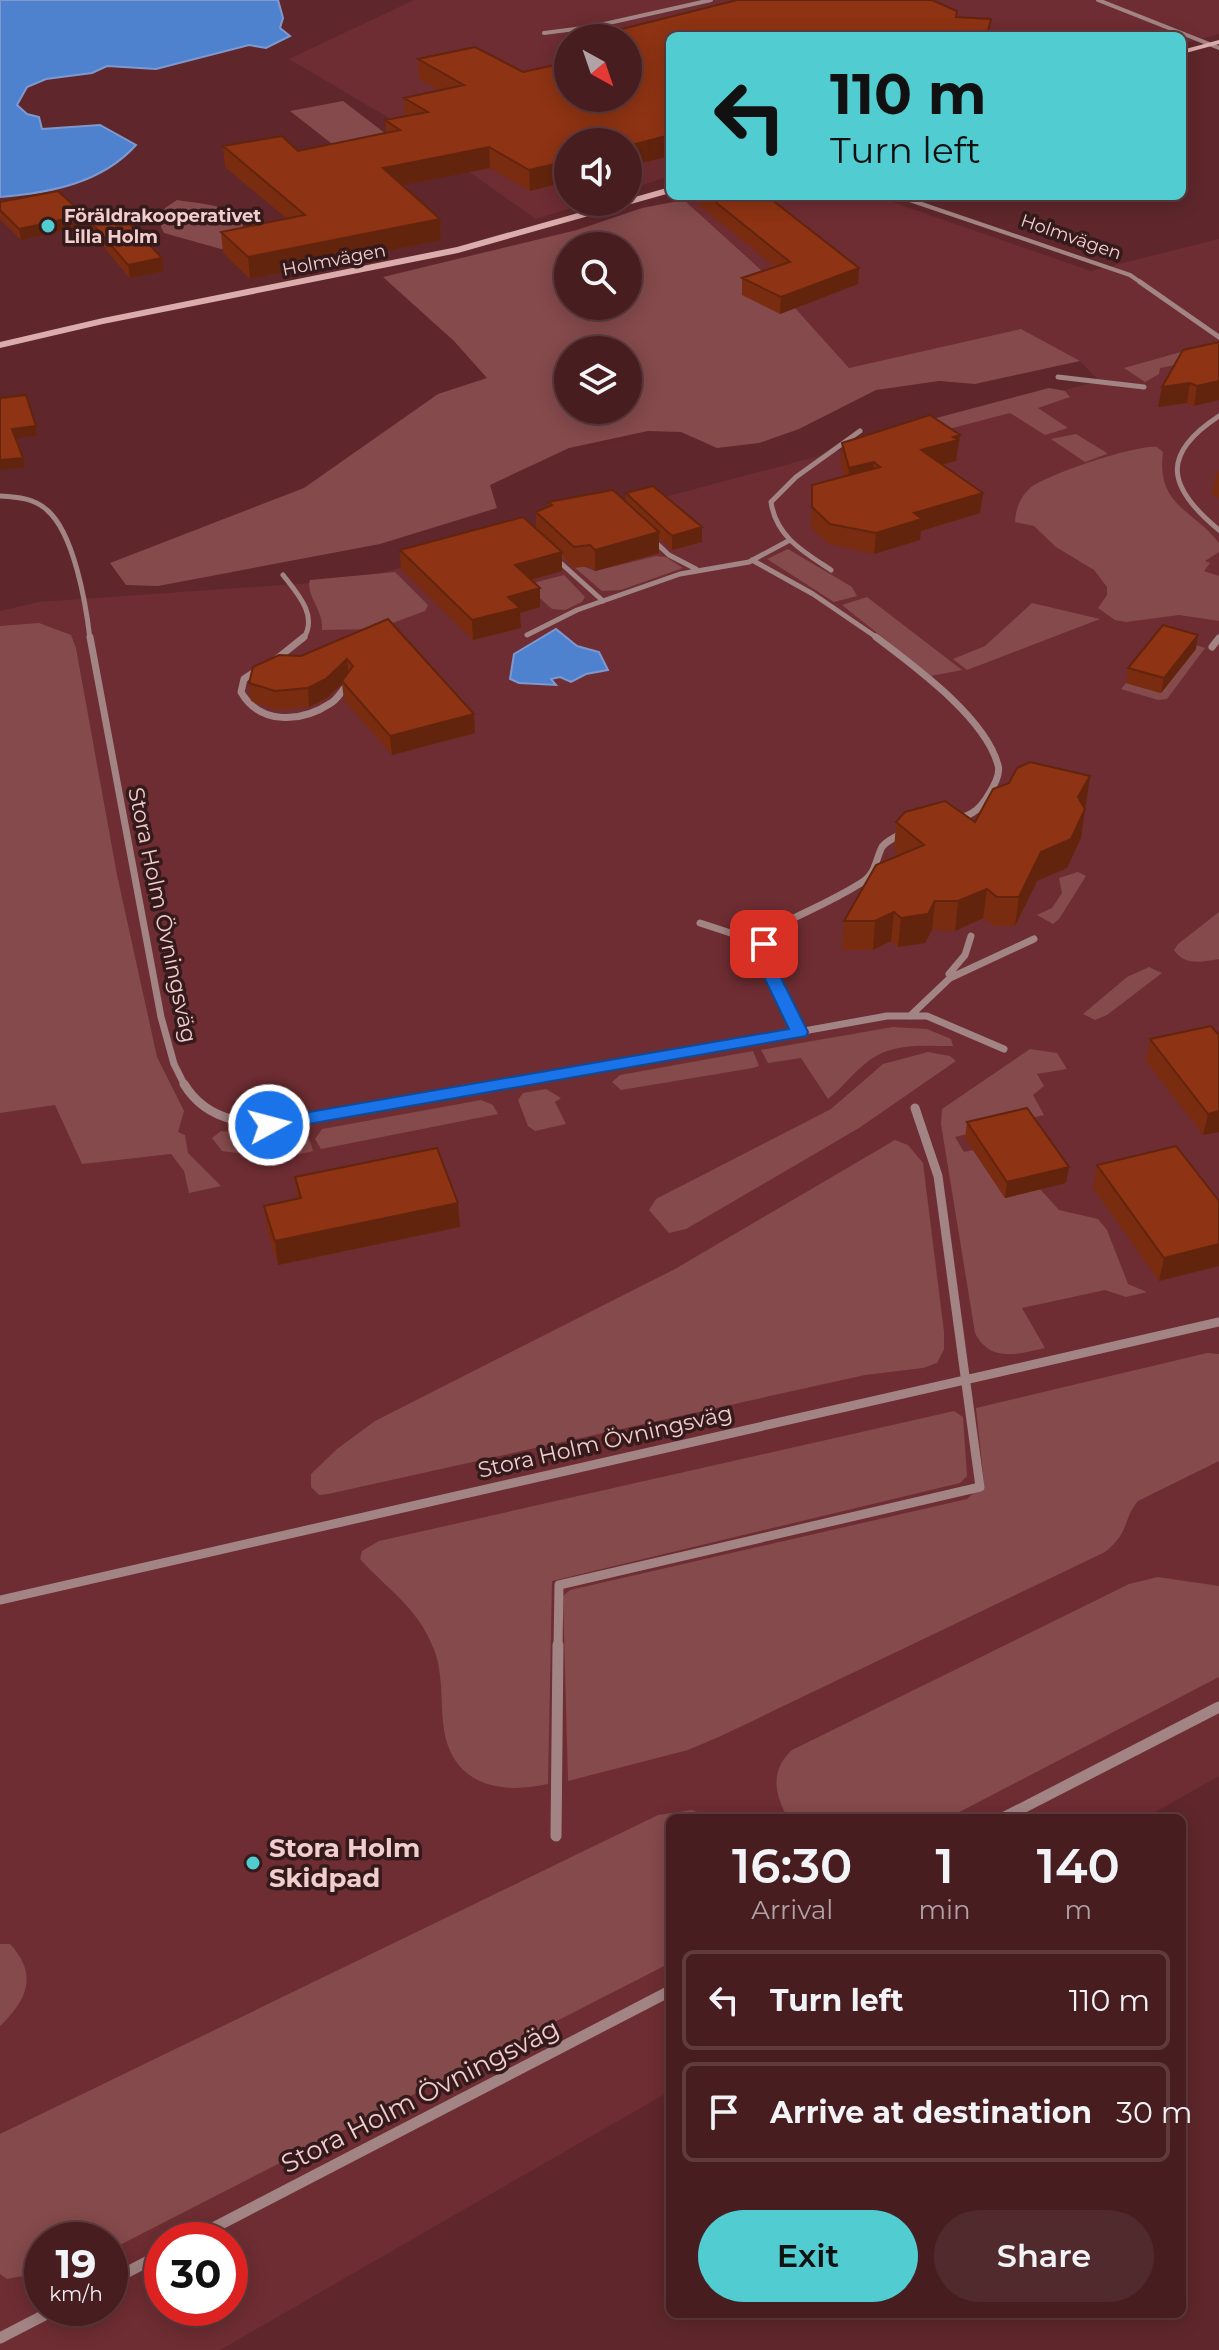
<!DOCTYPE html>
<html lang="en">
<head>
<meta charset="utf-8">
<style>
  :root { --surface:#471d20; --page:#512a2d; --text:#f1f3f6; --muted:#b0a2a5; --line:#5f3b3e; --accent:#51ccd1 }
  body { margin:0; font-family:Montserrat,sans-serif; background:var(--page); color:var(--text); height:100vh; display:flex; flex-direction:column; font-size:30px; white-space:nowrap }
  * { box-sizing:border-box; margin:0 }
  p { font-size:26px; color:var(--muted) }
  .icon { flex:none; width:44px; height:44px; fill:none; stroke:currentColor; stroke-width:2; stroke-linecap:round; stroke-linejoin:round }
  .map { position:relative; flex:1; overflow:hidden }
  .sheet { position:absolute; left:666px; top:1814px; width:520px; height:504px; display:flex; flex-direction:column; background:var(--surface); border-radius:12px; box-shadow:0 4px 20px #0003,0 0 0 2px var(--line) }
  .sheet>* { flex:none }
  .banner { position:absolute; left:666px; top:32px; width:520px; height:168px; border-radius:12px; box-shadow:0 4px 20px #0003,0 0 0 2px var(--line); background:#51ccd1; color:#111; overflow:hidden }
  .needle { width:52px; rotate:140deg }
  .fabs { position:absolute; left:554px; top:24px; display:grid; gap:16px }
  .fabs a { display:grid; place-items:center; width:88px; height:88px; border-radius:50%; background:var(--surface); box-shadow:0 4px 20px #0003,0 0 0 2px var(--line); font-size:40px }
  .speed { position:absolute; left:24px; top:2222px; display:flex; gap:16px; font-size:40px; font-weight:700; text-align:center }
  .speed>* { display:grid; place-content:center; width:104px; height:104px; border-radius:50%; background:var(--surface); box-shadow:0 4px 20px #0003,0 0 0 2px var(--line); line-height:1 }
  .speed small { font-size:20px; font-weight:400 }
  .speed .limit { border:12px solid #d22; background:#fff; color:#111 }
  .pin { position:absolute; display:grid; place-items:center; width:68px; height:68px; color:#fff; margin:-34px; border-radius:16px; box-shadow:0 4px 12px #0006 }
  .me { position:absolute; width:88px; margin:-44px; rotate:83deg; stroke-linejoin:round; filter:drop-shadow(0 0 6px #0008) }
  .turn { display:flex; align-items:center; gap:28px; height:168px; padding:0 32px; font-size:36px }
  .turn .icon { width:104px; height:104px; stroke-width:2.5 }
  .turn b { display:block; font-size:56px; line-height:68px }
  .eta { display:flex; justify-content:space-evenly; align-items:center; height:136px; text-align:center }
  .eta b { font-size:48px; font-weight:600; line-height:56px }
  .action { display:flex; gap:16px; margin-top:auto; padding:16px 32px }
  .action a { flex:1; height:92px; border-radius:48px; background:var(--accent); color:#111; font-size:32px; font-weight:600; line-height:92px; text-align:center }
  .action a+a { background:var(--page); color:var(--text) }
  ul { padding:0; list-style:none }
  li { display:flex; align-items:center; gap:24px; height:100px; margin:0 16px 12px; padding:0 16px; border:4px solid var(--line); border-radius:12px }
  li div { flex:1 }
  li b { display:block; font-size:30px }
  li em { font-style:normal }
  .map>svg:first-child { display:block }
  .built { fill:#6e2d32; fill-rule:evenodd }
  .green { fill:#854a4c; fill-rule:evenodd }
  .water { fill:#4e82cf; stroke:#7f98ce; stroke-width:2 }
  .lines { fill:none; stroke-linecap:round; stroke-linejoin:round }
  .street-far4 { stroke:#a28484; stroke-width:4 }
  .street-far3 { stroke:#a28484; stroke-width:5 }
  .street-far2 { stroke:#a28484; stroke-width:7 }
  .street-far1 { stroke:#a28484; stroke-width:9 }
  .street { stroke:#a28484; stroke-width:11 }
  .secondary { fill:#dbacac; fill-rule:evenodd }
  .wall { fill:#7a2c10 }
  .shaded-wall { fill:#63240d }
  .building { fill:#8e3313; stroke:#63240d; stroke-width:2 }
  .route { fill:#1a73e8; stroke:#114b97; stroke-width:2 }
  .poi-dot { fill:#51ccd1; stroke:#341a1b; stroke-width:3 }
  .labels { text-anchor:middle; stroke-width:7; stroke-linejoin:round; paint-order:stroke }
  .far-poi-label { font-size:18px; font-weight:bold; fill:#f2cdcd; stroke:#341a1b; text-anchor:start }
  .far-street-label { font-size:18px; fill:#f2cdcd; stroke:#341a1b }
  .street-label { font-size:22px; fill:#f2cdcd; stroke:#341a1b }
  .near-poi-label { font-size:26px; font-weight:bold; fill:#f2cdcd; stroke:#341a1b; text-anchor:start }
  .near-street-label { font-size:26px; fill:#f2cdcd; stroke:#341a1b }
</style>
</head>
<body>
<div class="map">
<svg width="1219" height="2350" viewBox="0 0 1219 2350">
  <rect width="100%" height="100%" fill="#5f272b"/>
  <path class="built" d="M 414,0 L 1219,0 L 1219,34 L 1182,44 L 1182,36 L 670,36 L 670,176 L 628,190 L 628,142 L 568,142 L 568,202 L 590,202 L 536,219 L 411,131 L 289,59 ZM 568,38 L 628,38 L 628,98 L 568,98 Z
    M 699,196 L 875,196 L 1091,271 L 1219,239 L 1219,1776 L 1145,1818 L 670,1818 L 670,2091 L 220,2350 L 0,2350 L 0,611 L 38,602 L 355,580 L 1099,381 L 1080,361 L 912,355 L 849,368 L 760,269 L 684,200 ZM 42,2240 L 110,2240 L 110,2308 L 42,2308 ZM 162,2240 L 230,2240 L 230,2308 L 162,2308 Z"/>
  <path class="green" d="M 343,101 L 390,137 L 336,147 L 290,111 Z
    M 177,200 C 198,204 246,204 244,234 L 228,249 L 221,249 L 164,233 L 161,227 L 165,208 Z
    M 684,200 L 760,269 L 849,368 L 1021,329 L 1080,361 L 975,384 L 939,381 L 876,390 L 799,429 L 759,443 L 717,448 L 681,432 L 648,431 L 569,448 L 490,485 L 497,508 L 380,544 L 158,586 L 126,585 L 110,563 L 304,488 L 438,394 L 487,378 L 454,341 L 383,277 L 577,230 L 642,208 ZM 568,246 L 628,246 L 628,306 L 568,306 ZM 568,350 L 628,350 L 628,410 L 568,410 Z
    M 1181,352 L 1217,357 L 1160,368 L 1159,374 L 1145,382 L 1124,368 Z
    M 1049,388 L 1065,391 L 1070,397 L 1038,408 L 1068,428 L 1045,435 L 1010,413 L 941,431 L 925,421 Z
    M 1076,434 L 1107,453 L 1107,454 L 1085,462 L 1051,439 Z
    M 1157,447 L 1163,452 C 1156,506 1193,509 1219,543 L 1219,552 L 1205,561 L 1210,563 L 1204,571 L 1219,576 L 1219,621 L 1179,615 L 1126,622 L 1115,620 L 1098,608 L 1107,595 L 1107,587 L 1094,570 L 1056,547 L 1034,526 L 1015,522 C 1016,509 1019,499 1029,489 C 1044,475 1138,444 1157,447 Z
    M 788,549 L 852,587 L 857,596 L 834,602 L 767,559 Z
    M 569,552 L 585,567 L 595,571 L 656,556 L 666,557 L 683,568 L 621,590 L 602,591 L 560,555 Z
    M 395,572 L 428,605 L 425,611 L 376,629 L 322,630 C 324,610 305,595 310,580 Z
    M 564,575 L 585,597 L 582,602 L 565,610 L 552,609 L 525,585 Z
    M 867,597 L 962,670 L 931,676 L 842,605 Z
    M 1032,603 L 1100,619 L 967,670 L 953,659 L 985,646 Z
    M 39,623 L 71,635 L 76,648 L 117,875 L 157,1057 L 184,1111 L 178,1132 L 185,1135 L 188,1153 L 221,1186 L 189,1193 L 184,1171 L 171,1154 L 82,1164 L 55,1105 L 0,1113 L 0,626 Z
    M 1169,636 L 1205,648 L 1167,699 L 1158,700 L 1121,689 L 1126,683 L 1161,693 Z
    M 1078,872 L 1086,876 L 1059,919 L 1053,924 L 1037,915 L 1052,908 L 1062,893 L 1059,878 Z
    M 1219,912 L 1219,959 C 1201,962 1185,966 1174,950 L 1178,944 Z
    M 1149,967 L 1162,973 L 1107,1015 L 1095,1020 L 1083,1014 L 1127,977 Z
    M 893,1027 L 927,1029 L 951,1039 L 953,1046 C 922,1046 891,1042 866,1063 C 852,1074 842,1088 828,1099 L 801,1058 L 768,1063 L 761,1050 Z
    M 1030,1049 L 1057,1053 L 1067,1069 L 1037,1074 L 1044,1086 L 1033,1095 L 1044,1115 L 955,1137 L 964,1152 L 973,1150 L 1005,1198 L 1040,1189 L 1059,1210 L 1098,1219 L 1107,1230 L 1128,1284 L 1147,1292 L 1126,1297 L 1105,1290 L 1022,1308 L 1045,1348 C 1018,1354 990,1363 975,1333 L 941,1124 L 942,1109 Z
    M 753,1051 L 759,1066 L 753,1068 L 621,1090 L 612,1082 L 620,1075 Z
    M 928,1052 L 950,1056 L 956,1061 L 859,1128 L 686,1229 L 669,1233 L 649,1210 L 656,1199 L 831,1109 L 883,1064 Z
    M 546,1089 L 561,1098 L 555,1102 L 566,1124 L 535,1131 L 528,1126 L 518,1100 L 523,1093 Z
    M 481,1100 L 493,1105 L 498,1114 L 321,1149 L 315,1139 L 322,1129 Z
    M 221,1131 L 256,1135 L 301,1133 L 309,1138 L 313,1151 L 278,1159 L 222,1151 L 212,1138 Z
    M 895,1140 L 908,1145 L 923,1163 L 944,1332 L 944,1349 L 937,1363 L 923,1368 L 865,1375 L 328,1494 L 319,1495 L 311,1487 L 311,1474 L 337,1449 L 375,1421 L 675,1269 Z
    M 1207,1353 L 1219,1354 L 1219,1461 L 1138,1501 C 1122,1520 1131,1531 1105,1552 L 721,1736 L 688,1750 L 568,1781 L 563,1596 L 570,1590 L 967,1499 L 984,1483 L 976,1408 Z
    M 954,1411 L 963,1417 L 967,1476 L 960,1483 L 552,1581 L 548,1784 C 508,1793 462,1789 447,1743 C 438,1712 446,1678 433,1647 C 417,1607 387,1589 360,1559 L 362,1551 L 379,1541 Z
    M 1158,1577 L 1219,1586 L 1219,1677 L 948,1818 L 788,1818 C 774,1794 770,1770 792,1750 L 1129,1584 Z
    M 692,1810 L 702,1814 L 699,1818 L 670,1818 L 670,1963 L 110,2250 L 110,2240 L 42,2240 L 42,2272 L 7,2279 L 0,2274 L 0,2134 L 658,1815 Z
    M 0,1944 L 10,1944 C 38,1974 28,1999 0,2026 Z"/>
  <path class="water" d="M 0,0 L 278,0 L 283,18 L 280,28 L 290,36 L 266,48 L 249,45 L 156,69 L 107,66 L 92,73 L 46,79 L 27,87 L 17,105 L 27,114 L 39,117 L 42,129 L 100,125 L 136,145 C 102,183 50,193 0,197 Z
    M 556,629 L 577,646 L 599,652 L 608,670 L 586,674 L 571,682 L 560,677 L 551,679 L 556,685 L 519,683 L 510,679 L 514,654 Z"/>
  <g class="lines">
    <path class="street-far4" d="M 1098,0 L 1219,48
      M 544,33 L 591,27 L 711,0
      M 898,196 L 1130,275 L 1143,284"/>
    <path class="street-far3" d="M 1140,282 L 1219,337
      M 1058,377 L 1144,387
      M 1219,416 C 1159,455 1168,488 1219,530
      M 0,496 C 17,497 34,498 47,510 C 74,533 86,604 90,639
      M 652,539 L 669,555 L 696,569
      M 554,557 L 603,601
      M 752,560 L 813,594 L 879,639
      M 831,570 C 804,552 776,537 771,502 L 796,477 L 860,431
      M 283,575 C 297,593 319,616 303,639
      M 527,635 L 577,610 L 680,574 L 749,562 L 790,540"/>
    <path class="street-far2" d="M 90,637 L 161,1017 L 174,1064 L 185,1086
      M 876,637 C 914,666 985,717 998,765 C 1001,774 994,786 989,794 C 981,808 973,815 957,819
      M 1212,647 L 1219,638
      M 274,661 L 304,637
      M 259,669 L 244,679 L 241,692 C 260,725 301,723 331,703 C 338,699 342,690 348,684
      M 700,923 L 764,944
      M 949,974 L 965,955 L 971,936
      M 910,1016 L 950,978 L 1034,939
      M 800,1032 C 727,915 771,939 861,883 C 876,874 875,861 882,847 C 886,841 896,837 902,833
      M 497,1086 L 887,1016 L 927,1016 L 1004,1049"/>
    <path class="street-far1" d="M 184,1084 C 208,1124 253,1126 295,1122 L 509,1084
      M 0,1600 L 1219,1322
      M 558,1647 L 559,1585 L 980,1487 L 938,1176 L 915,1108"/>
    <path class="street" d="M 1003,1818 L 1219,1707
      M 556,1836 L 558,1645
      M 190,2240 L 670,1991
      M 110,2281 L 162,2254
      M 0,2338 L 58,2308"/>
    <path class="secondary" d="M 1219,40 L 1219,44 L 1182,54 L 1182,50 Z
      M 670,187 L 670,193 L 458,253 L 103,324 L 0,348 L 0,342 L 103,318 L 457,247 L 617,202 L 628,202 L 628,199 Z"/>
  </g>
  <path class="wall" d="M 602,34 L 670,36 L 670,156 L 628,166 L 568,142 L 568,181 L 530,191 L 490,168 L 402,185 L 440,219 L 441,240 L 250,279 L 223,253 L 221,232 L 287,219 L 225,167 L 223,146 L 298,151 L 386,133 L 385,120 L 405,116 L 404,98 L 439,90 L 419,79 L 418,59 L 523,72 L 628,98 L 628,38 L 602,38 Z
    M 700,196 L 767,196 L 859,268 L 858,284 L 780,314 L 742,295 L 742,278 L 775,267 L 699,205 Z
    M 0,202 L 85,226 L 21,240 L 0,219 Z
    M 90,221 L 164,271 L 130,278 L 92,233 Z
    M 1219,342 L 1194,406 L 1187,403 L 1158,407 Z
    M 842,443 L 958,455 L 957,456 L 956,461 L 942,464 L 983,493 L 980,513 L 921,531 L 920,540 L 874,554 L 829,544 L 811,528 L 812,485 L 844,476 L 841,463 Z
    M 1219,472 L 1219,498 L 1212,495 L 1216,473 Z
    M 626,493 L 702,527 L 702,542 L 672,550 L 659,538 L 659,553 L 595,571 L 590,566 L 574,568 L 562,556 L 562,571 L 531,580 L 540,607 L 520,613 L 521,628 L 473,640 L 401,569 L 400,550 L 536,529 L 536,512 L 548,506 L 548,502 L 626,502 Z
    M 388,619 L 475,733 L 392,755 L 344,700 L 342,684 L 327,698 L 309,707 L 277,710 L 251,701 L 249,683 L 301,656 Z
    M 1196,649 L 1161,693 L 1126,683 L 1128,668 Z
    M 1090,776 L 1086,804 L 1084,807 L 1085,809 L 1081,838 L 1067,868 L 1037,881 L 1015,926 L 994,926 L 983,918 L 955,931 L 932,930 L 925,943 L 898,947 L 891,941 L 873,950 L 842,950 L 844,921 L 899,855 L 894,851 L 896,822 L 975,822 Z
    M 1219,1035 L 1219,1132 L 1203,1135 L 1146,1061 L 1150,1039 Z
    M 967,1122 L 1066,1183 L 1005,1198 L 965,1138 Z
    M 1097,1165 L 1219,1201 L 1159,1281 L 1093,1188 Z
    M 295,1177 L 460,1227 L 278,1265 L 267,1229 L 264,1206 L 297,1199 Z"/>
  <path class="shaded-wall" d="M 670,135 L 670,156 L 628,166 L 628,146 Z
    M 489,147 L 490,168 L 384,189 L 383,168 Z
    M 568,161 L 568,181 L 530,191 L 529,170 Z
    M 84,215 L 85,226 L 21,240 L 19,229 Z
    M 440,219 L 441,240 L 250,279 L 248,257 Z
    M 162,258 L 164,271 L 130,278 L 128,265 Z
    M 859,268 L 858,284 L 780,314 L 781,297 Z
    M 1219,381 L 1219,400 L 1194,406 L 1197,386 Z
    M 1190,383 L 1187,403 L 1158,407 L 1162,387 Z
    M 36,426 L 37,435 L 14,439 L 12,429 Z
    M 960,435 L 956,461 L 919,470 L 921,450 Z
    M 23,458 L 25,467 L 0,470 L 0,460 Z
    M 874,462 L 872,482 L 848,488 L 849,468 Z
    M 983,493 L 980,513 L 921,531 L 920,540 L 874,554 L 876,533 L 914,513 Z
    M 702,527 L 702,542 L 672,550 L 672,536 Z
    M 659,532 L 659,553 L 595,571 L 595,550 Z
    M 562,552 L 562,571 L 515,584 L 515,565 Z
    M 540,588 L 540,607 L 520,613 L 521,628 L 473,640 L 472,620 L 508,597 Z
    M 1198,635 L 1196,649 L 1161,693 L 1164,678 Z
    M 347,659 L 349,678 L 342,681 L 342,684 L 327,698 L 309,707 L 308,688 Z
    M 474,714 L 475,733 L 392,755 L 390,736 Z
    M 1090,776 L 1086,804 L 1074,826 L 1078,797 Z
    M 1085,809 L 1081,838 L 1067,868 L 1037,881 L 1015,926 L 1019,897 L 1041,852 Z
    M 987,889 L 983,918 L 955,931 L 958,901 Z
    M 935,901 L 932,930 L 925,943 L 898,947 L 901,918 Z
    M 894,912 L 891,941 L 873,950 L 875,921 Z
    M 1219,1111 L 1219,1132 L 1203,1135 L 1208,1114 Z
    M 1069,1167 L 1066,1183 L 1005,1198 L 1007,1182 Z
    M 458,1203 L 460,1227 L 278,1265 L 275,1241 Z
    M 1219,1244 L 1219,1266 L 1159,1281 L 1164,1258 Z"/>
  <path class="building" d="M 737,0 L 932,0 L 957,11 L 956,17 L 991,19 L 987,36 L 670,36 L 670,135 L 628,146 L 628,142 L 568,142 L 568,161 L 529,170 L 489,147 L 383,168 L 440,219 L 248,257 L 221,232 L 305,215 L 223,146 L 282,136 L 298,151 L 400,130 L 385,120 L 428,112 L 404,98 L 464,85 L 418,59 L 475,47 L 523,72 L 568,62 L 568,98 L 628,98 L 628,48 L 630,48 L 628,47 L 628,38 L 611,38 L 602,34 Z
    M 58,191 L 84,215 L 19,229 L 0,210 L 0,202 Z
    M 708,196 L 767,196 L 859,268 L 781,297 L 742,278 L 790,262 Z
    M 121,215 L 162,258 L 128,265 L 90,221 Z
    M 1219,342 L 1219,381 L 1197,386 L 1190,383 L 1162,387 L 1183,350 Z
    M 26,395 L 36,426 L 12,429 L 23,458 L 0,460 L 0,398 Z
    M 930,415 L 960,435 L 953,437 L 958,440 L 921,450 L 983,493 L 914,513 L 922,519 L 876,533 L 830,524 L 812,507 L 812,485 L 880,467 L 874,462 L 849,468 L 842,443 Z
    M 653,486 L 702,527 L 672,536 L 626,493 Z
    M 613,490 L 659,532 L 595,550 L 590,545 L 574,547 L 536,512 L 552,505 L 548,502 Z
    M 523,517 L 562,552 L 515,565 L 540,588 L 508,597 L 520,608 L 472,620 L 400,550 Z
    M 388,619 L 474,714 L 390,736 L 342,681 L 353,666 L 347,659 L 326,679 L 308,688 L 275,691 L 249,683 L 253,667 L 279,655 L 301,656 Z
    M 1163,625 L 1198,635 L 1164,678 L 1128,668 Z
    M 1030,762 L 1090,776 L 1078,797 L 1085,809 L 1071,839 L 1041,852 L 1019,897 L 997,897 L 987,889 L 958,901 L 935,901 L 928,914 L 901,918 L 894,912 L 875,921 L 844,921 L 876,865 L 924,845 L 896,822 L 905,812 L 945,801 L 975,822 L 993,789 L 1009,783 L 1017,768 Z
    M 1211,1026 L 1219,1035 L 1219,1111 L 1208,1114 L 1150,1039 Z
    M 1027,1108 L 1069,1167 L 1007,1182 L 967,1122 Z
    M 1176,1146 L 1219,1201 L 1219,1244 L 1164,1258 L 1097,1165 Z
    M 437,1148 L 458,1203 L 275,1241 L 264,1206 L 301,1198 L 295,1177 Z"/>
  <path class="route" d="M 764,939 L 772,944 L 769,954 L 808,1032 L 806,1036 L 269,1131 L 260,1125 L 269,1119 L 789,1029 L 753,954 L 758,940 Z"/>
  <g class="poi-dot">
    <circle cx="48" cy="226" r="8"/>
    <circle cx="253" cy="1863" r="8"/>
  </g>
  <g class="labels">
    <g class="far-poi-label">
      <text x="64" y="222">Föräldrakooperativet<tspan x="64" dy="21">Lilla Holm</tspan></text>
    </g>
    <g class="far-street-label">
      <text transform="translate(1071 237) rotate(19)" y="6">Holmvägen</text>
      <text transform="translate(334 260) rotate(-11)" y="6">Holmvägen</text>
    </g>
    <g class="street-label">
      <text transform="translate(163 915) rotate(78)" y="8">Stora Holm Övningsväg</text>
      <text transform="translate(605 1441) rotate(-13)" y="8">Stora Holm Övningsväg</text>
    </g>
    <g class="near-poi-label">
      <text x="269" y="1857">Stora Holm<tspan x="269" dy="30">Skidpad</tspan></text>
    </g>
    <g class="near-street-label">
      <text transform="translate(420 2096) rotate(-27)" y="9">Stora Holm Övningsväg</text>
    </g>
  </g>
</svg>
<div class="fabs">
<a><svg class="needle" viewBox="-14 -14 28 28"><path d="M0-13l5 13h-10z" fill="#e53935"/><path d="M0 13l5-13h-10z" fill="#b0a2a5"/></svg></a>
<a><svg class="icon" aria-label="sound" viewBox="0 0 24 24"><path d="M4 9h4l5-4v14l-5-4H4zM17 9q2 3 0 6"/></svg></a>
<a><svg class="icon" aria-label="search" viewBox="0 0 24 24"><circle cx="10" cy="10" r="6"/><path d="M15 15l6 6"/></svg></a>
<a><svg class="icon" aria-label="layers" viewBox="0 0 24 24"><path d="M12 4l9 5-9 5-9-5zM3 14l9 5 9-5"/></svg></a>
</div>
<div class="speed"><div>19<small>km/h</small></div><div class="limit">30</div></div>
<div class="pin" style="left:764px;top:944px;background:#d93025"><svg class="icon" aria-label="arrive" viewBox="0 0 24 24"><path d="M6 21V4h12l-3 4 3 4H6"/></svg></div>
<svg class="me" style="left:269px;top:1125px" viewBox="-20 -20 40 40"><circle r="17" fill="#1a73e8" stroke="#fff" stroke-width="3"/><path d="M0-11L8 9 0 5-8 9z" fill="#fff"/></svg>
<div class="banner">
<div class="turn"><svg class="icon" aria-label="left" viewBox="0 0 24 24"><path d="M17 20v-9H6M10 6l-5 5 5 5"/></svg><div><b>110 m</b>Turn left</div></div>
</div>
<section class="sheet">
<div class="eta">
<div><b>16:30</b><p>Arrival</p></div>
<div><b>1</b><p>min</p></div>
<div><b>140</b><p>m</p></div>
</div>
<ul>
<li><svg class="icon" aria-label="left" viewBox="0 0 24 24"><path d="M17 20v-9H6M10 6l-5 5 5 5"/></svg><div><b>Turn left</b></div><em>110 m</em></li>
<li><svg class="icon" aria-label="arrive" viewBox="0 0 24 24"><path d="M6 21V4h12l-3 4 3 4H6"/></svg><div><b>Arrive at destination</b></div><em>30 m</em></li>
</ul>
<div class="action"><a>Exit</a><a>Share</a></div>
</section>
</div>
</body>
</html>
